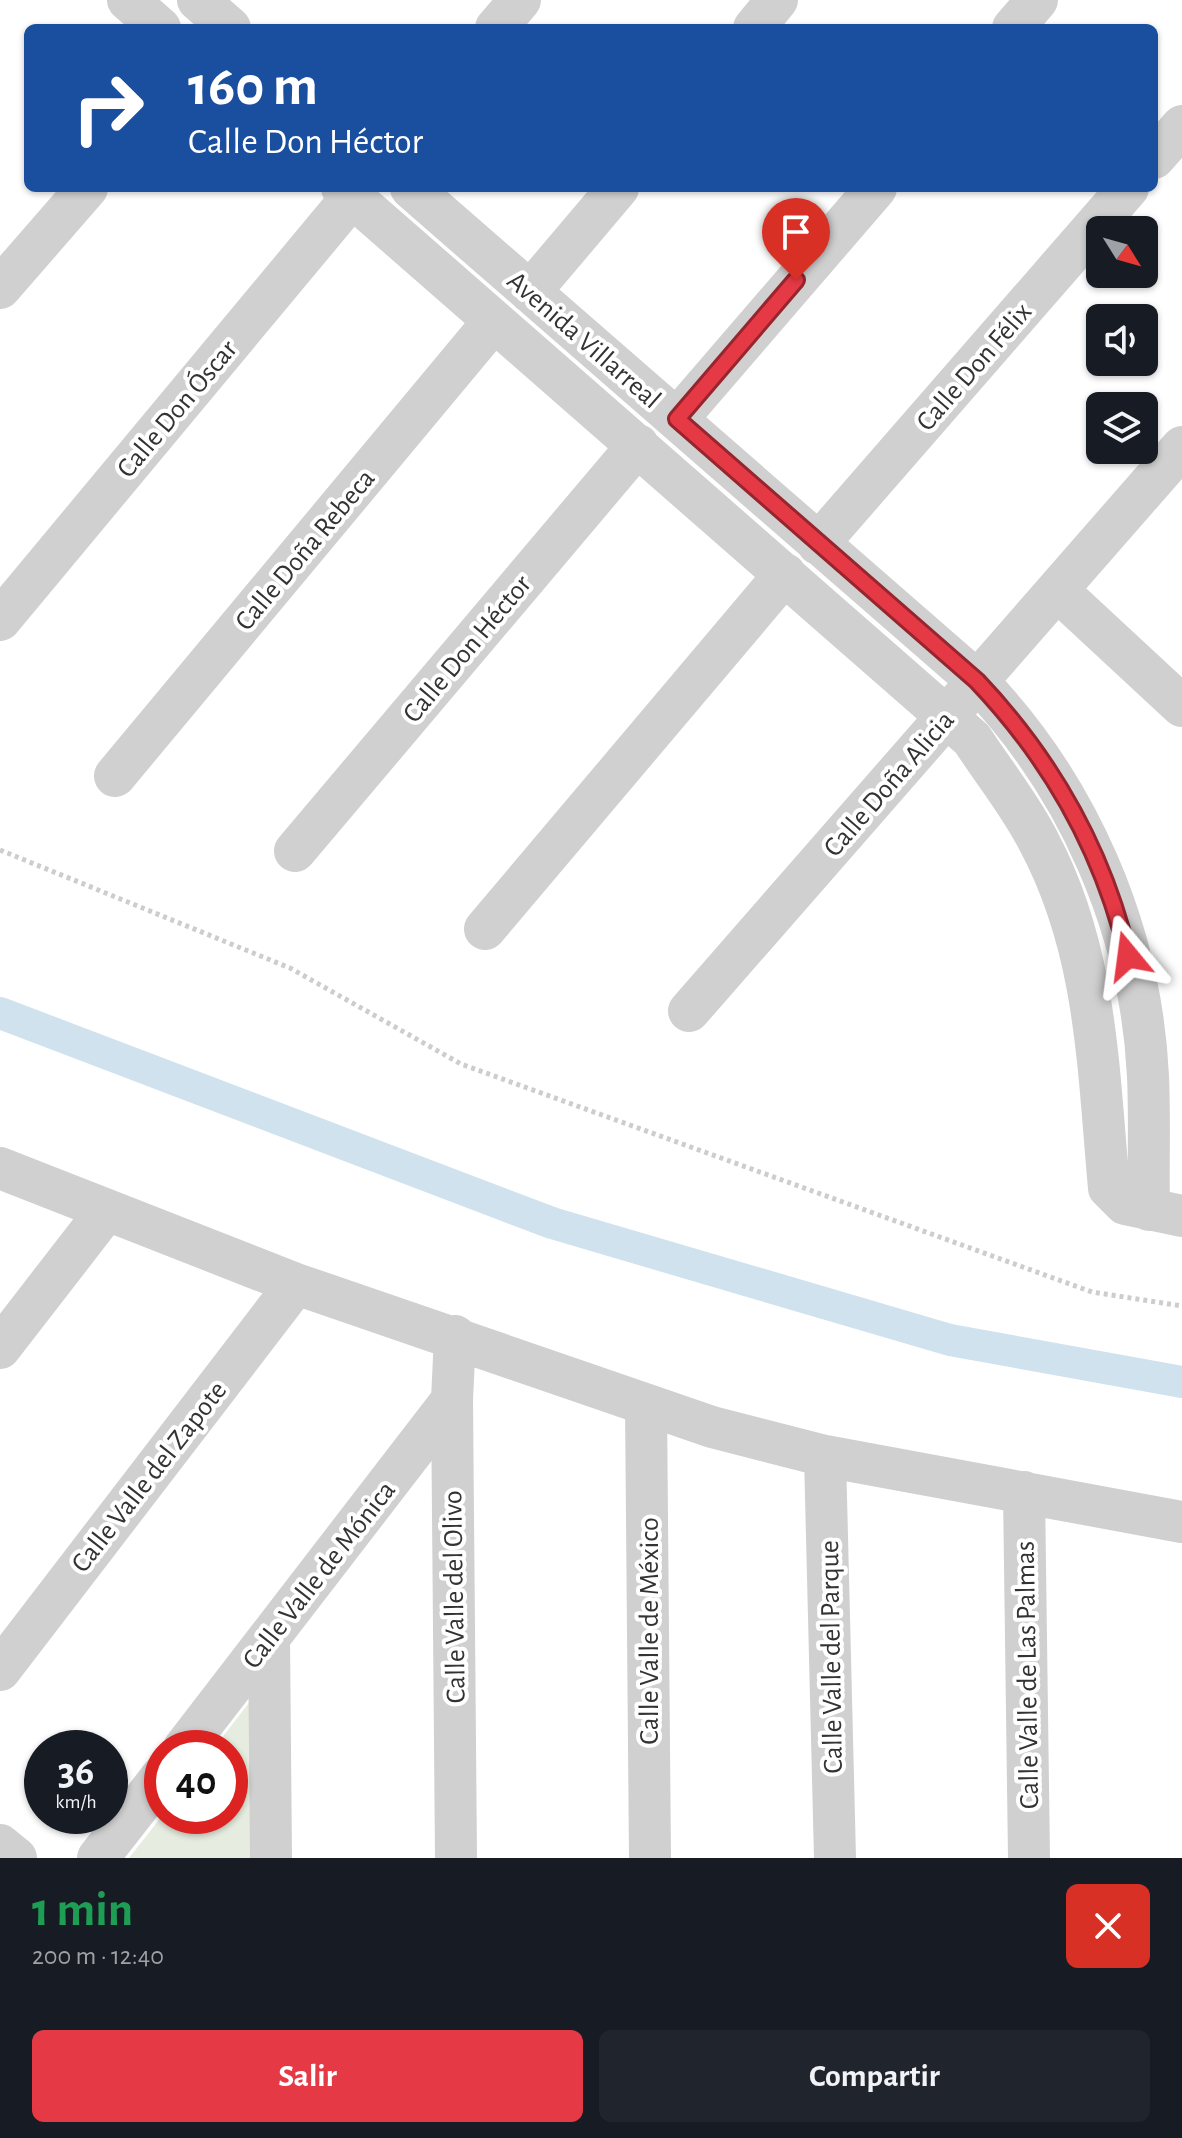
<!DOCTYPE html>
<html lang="es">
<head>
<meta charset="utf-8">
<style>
  :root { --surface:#171b24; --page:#20242c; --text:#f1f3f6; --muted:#9ea1a6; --accent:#e63946 }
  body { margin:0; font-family:"Alegreya Sans",sans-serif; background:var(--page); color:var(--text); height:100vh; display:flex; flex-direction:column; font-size:30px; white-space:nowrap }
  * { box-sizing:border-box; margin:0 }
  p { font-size:26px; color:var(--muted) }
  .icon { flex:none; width:44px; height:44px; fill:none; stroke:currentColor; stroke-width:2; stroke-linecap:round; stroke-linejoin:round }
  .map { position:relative; height:1858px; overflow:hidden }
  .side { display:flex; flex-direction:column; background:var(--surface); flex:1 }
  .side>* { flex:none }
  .banner { position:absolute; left:24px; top:24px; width:1134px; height:168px; border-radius:12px; box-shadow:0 2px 6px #0004; background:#1a4fa0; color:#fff; overflow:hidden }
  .needle { width:52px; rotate:127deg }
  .tools { position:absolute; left:1086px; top:216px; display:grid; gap:16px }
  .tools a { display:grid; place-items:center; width:72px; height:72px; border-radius:12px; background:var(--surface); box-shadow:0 2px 6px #0004; font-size:40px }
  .speed { position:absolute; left:24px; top:1730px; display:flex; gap:16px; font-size:40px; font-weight:700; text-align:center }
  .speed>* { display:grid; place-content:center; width:104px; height:104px; border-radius:50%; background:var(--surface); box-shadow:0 2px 6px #0004; line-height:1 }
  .speed small { font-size:20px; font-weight:400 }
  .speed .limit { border:12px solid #d22; background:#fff; color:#111 }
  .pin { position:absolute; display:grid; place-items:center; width:68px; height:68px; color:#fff; margin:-82px -34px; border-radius:50% 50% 50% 0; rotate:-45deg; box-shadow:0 0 8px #0007 }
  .pin .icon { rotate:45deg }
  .me { position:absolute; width:88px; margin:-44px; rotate:344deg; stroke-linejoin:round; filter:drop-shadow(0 0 6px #0008) }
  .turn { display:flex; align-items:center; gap:28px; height:168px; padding:0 32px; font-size:36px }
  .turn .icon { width:104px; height:104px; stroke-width:2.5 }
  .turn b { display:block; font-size:56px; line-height:68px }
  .round { display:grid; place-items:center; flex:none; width:84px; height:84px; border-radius:12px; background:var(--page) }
  .overview { display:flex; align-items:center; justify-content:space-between; height:136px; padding:0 32px }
  h1 { font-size:48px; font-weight:700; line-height:60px; color:#1e9e55 }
  .primary-button { display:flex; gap:16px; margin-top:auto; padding:16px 32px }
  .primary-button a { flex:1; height:92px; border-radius:12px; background:var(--accent); color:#fff; font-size:32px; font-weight:700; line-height:92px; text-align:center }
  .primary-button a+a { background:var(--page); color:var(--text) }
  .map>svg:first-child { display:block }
  .green { fill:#e6ecdf }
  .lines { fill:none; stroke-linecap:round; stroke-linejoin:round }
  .canal { stroke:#cfe2ee; stroke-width:32 }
  .path { stroke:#cdcdcd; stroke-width:5; stroke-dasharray:4 4; stroke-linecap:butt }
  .minor { stroke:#d0d0d0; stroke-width:42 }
  .route-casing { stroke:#96252e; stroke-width:20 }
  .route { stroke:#e63946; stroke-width:14 }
  .labels { text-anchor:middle; stroke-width:8; stroke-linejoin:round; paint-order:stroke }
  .street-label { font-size:28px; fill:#333; stroke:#fff }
</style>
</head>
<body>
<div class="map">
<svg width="1182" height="1858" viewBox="0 0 1182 1858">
  <rect width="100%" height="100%" fill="#fff"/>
  <path class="green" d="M 262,1686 L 259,1858 L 129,1858 L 162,1816 L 230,1816 L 230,1748 L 214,1748 Z"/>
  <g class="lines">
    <path class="canal" d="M 0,1013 L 552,1223 L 950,1340 L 1182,1382"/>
    <path class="path" d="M 0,850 L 290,968 L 461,1064 L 1092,1292 L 1182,1306"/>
    <path class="minor" d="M 128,0 L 160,28
      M 198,0 L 230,28
      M 496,28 L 520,0
      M 754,28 L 777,0
      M 1013,28 L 1037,0
      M 1154,158 L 1182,126
      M 342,188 L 972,739 C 994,773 1021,806 1039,842 C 1097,951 1098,1068 1109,1188 L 1125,1204 L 1182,1216
      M 411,188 L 977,681 C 1078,786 1141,929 1148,1076 C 1150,1120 1148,1165 1149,1210
      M 0,288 L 87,188
      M 530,292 L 618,188
      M 677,419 L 876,188
      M 818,544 L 1128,188
      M 1057,590 L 1182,706
      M 0,620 L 352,197
      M 115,776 L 493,322
      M 295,851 L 638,445
      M 485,929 L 785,574
      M 689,1011 L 1182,447
      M 0,1168 L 296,1284 L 712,1427 L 825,1456 L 1182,1522
      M 455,1336 L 452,1400 L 456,1858
      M 0,1348 L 106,1211
      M 646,1405 L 650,1858
      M 825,1456 L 835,1858
      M 1024,1492 L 1029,1858
      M 269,1638 L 271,1858
      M 0,1670 L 296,1284
      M 184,1748 L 452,1400
      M 0,1845 L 16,1858
      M 98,1858 L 162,1776"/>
  </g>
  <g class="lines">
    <defs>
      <path id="route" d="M 796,280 L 677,419 L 977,681 C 1051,759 1103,851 1128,956"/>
    </defs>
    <use href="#route" class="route-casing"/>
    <use href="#route" class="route"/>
  </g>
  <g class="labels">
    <g class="street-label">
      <text transform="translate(585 339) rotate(41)" y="10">Avenida Villarreal</text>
      <text transform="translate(973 366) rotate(-49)" y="10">Calle Don Félix</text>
      <text transform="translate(176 408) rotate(-50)" y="10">Calle Don Óscar</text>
      <text transform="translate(304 549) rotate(-50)" y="10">Calle Doña Rebeca</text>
      <text transform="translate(466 648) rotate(-50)" y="10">Calle Don Héctor</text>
      <text transform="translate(888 783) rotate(-49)" y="10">Calle Doña Alicia</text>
      <text transform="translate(148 1476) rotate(-52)" y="10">Calle Valle del Zapote</text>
      <text transform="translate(318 1574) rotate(-52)" y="10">Calle Valle de Mónica</text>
      <text transform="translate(453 1597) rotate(-91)" y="10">Calle Valle del Olivo</text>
      <text transform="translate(648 1631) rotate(-90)" y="10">Calle Valle de México</text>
      <text transform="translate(830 1657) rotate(-91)" y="10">Calle Valle del Parque</text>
      <text transform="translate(1026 1675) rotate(-91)" y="10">Calle Valle de Las Palmas</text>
    </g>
  </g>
</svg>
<div class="tools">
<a><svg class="needle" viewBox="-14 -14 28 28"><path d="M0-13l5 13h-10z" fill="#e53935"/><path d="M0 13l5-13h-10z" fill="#9ea1a6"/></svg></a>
<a><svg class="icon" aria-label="sound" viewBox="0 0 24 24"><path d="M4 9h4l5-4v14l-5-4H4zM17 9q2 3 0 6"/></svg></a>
<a><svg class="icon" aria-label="layers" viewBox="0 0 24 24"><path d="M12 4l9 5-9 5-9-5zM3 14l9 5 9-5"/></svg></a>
</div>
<div class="speed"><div>36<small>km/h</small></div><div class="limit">40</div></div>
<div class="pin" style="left:796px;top:280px;background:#d93025"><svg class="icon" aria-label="arrive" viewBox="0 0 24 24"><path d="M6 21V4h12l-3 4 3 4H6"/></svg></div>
<svg class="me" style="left:1128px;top:956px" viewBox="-20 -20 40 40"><path d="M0-17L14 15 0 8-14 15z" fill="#e63946" stroke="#fff" stroke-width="4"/></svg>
<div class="banner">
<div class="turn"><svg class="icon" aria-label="right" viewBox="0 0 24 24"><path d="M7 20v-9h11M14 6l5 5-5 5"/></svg><div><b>160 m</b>Calle Don Héctor</div></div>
</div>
</div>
<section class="side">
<div class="overview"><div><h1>1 min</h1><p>200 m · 12:40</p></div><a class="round" style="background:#d93025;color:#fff"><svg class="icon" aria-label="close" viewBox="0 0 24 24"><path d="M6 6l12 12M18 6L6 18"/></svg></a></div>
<div class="primary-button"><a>Salir</a><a>Compartir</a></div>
</section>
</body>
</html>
